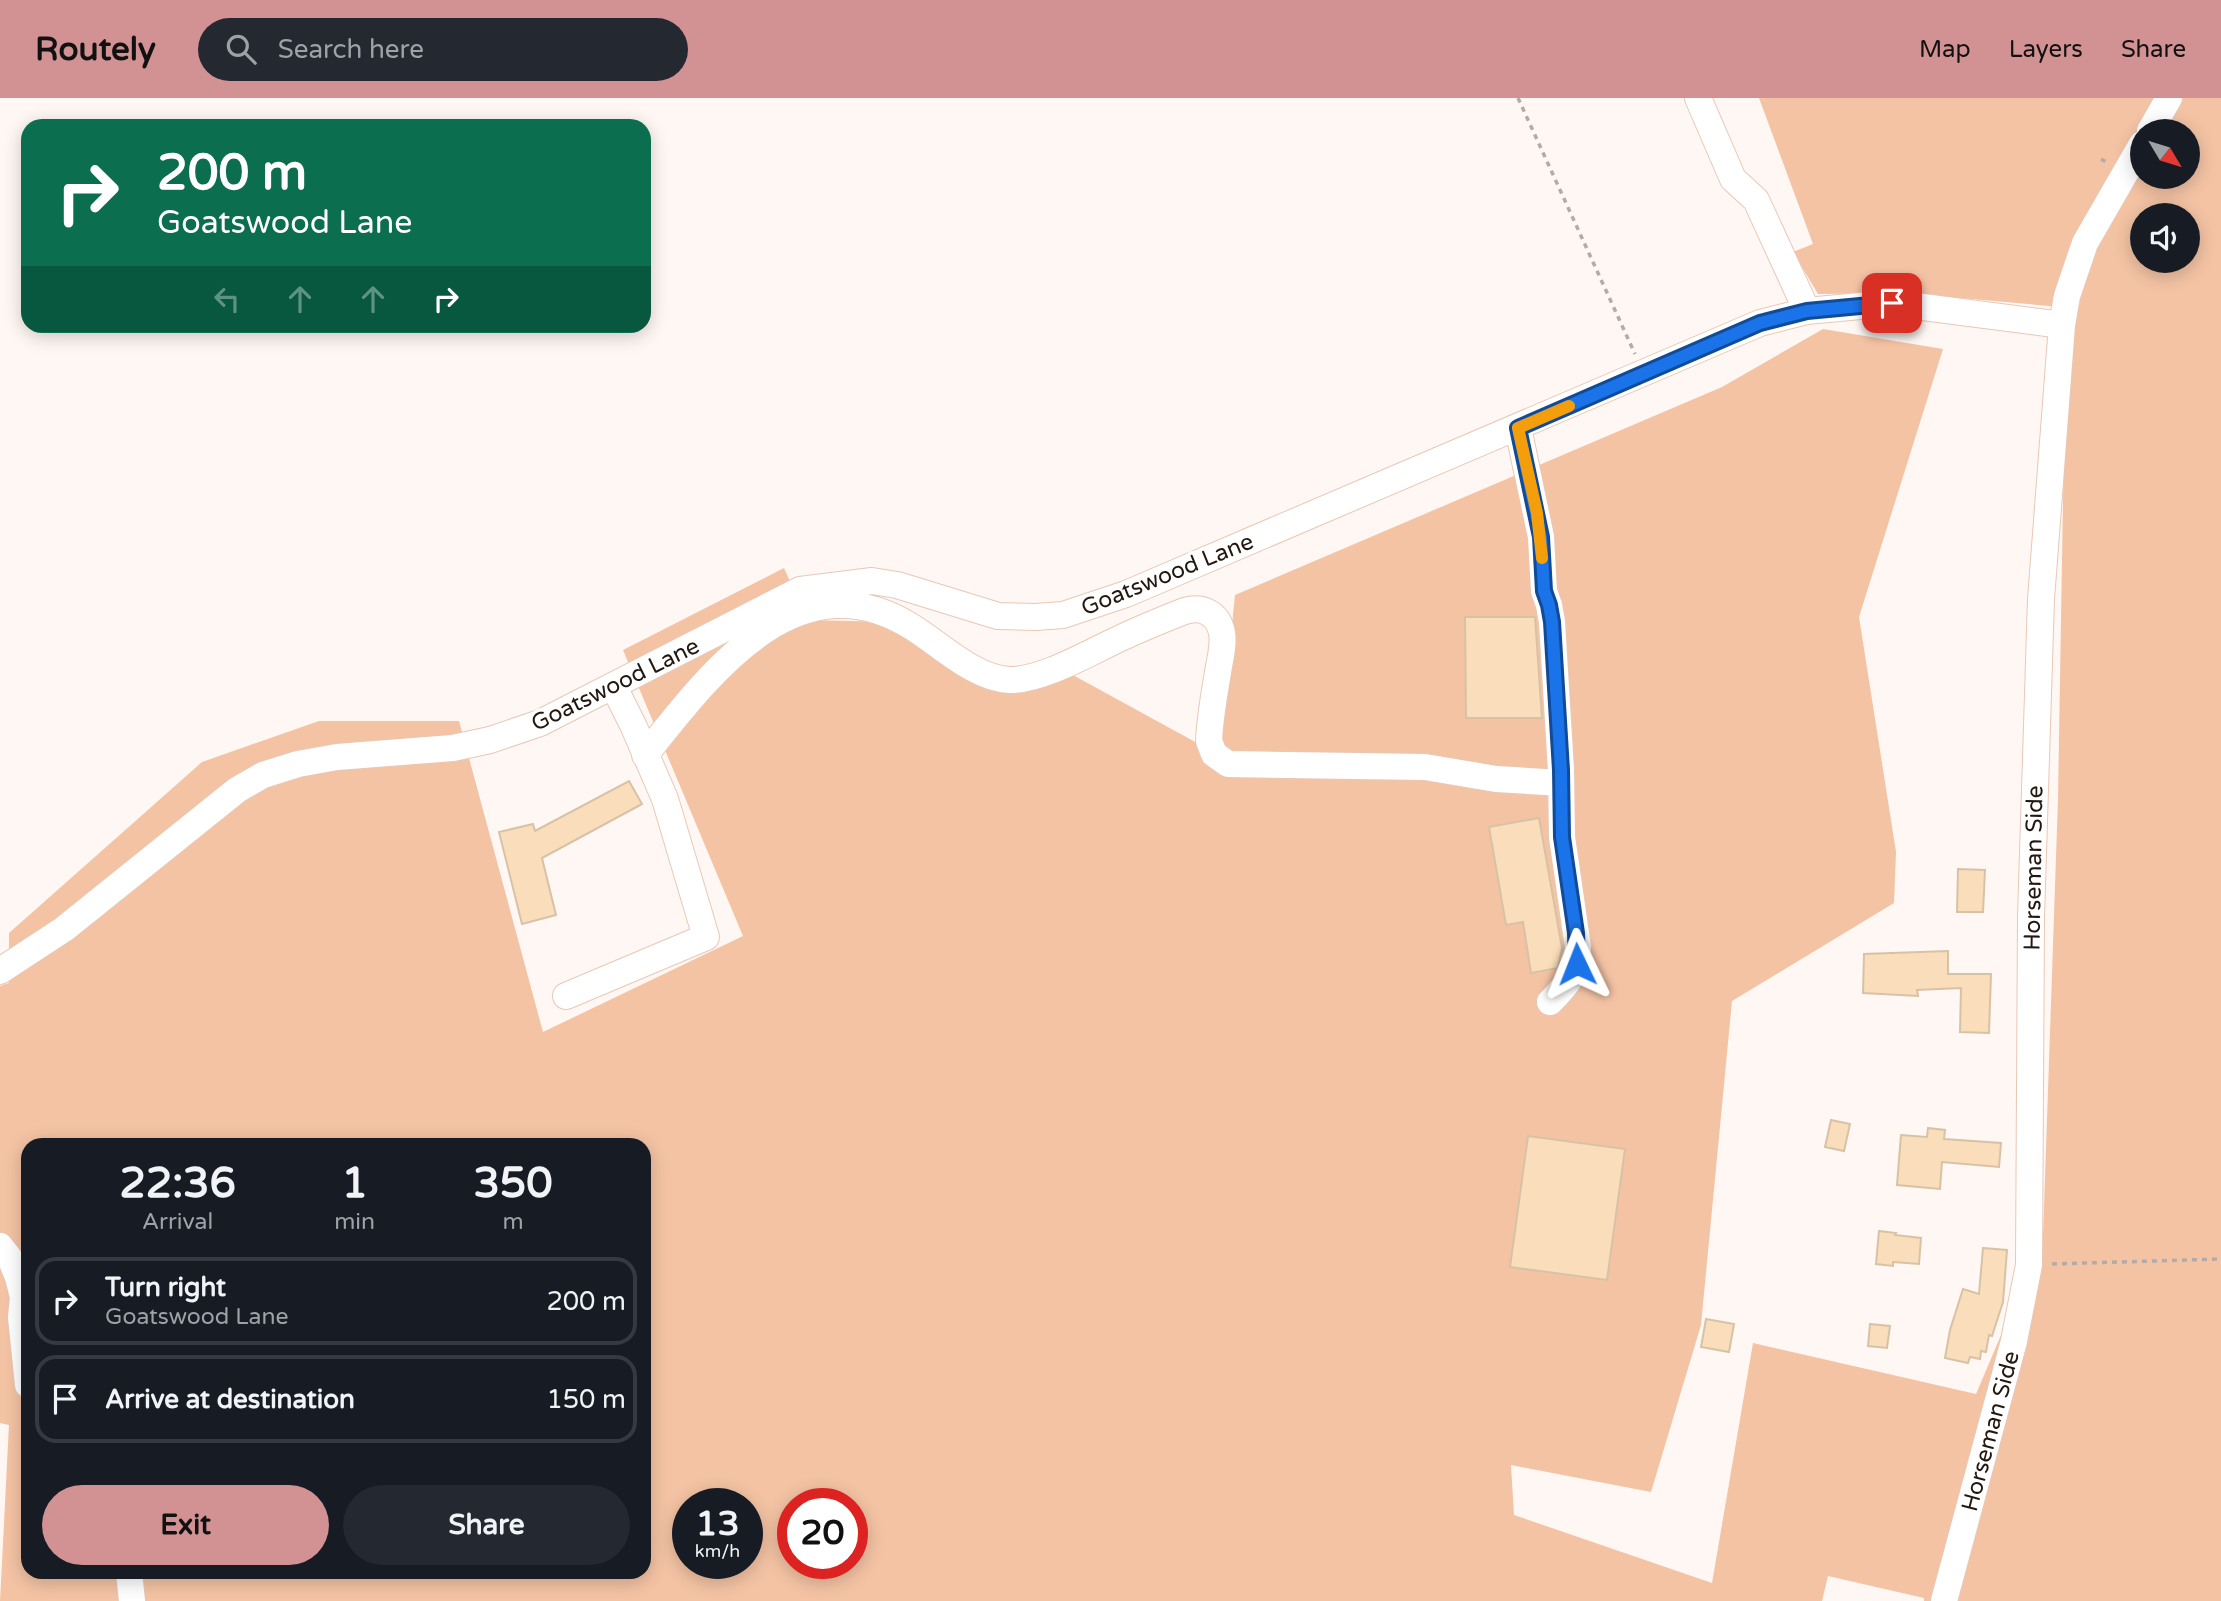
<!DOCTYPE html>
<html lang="en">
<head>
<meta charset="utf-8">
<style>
  :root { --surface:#171b24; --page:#242831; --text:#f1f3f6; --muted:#9ea1a6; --line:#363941; --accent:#d29193 }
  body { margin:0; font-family:"Varela Round",sans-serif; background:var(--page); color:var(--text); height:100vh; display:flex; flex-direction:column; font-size:26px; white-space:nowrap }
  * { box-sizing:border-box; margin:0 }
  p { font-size:23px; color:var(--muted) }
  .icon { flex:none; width:38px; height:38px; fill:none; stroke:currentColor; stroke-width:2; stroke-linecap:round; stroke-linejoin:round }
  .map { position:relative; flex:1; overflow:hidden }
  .drawer { position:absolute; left:21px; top:1040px; width:630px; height:441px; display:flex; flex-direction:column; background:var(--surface); border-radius:21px; box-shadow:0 4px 18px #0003 }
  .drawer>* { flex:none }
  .banner { position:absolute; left:21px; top:21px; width:630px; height:214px; border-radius:21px; box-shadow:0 4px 18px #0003; background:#0b6e4f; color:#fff; overflow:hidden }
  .needle { width:46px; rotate:128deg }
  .buttons { position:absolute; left:2130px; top:21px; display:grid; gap:14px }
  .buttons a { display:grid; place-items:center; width:70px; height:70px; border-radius:50%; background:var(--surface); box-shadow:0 4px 18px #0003; font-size:35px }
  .speed { position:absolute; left:672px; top:1390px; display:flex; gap:14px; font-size:35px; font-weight:700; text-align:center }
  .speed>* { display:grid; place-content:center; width:91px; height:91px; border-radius:50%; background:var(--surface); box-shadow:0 4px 18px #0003; line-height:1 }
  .speed small { font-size:18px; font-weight:400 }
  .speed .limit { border:10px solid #d22; background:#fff; color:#111 }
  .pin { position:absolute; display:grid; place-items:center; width:60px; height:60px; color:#fff; margin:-30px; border-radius:14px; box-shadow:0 4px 10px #0006 }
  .me { position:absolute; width:77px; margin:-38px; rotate:358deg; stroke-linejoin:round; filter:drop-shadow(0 0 5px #0008) }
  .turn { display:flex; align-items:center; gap:24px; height:147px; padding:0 21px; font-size:32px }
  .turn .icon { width:91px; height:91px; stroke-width:2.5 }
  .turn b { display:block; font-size:49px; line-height:60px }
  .lanes { display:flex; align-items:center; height:66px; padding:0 21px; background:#0003; justify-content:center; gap:35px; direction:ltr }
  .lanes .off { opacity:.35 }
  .eta { display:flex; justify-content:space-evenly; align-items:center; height:119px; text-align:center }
  .eta b { font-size:42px; font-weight:700; line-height:49px }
  .button { display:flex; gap:14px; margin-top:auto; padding:14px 21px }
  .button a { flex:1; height:80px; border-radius:42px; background:var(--accent); color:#111; font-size:28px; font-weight:700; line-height:80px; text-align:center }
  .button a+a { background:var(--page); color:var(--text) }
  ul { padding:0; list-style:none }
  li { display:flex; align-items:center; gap:21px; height:88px; margin:0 14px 10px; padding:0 7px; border:4px solid var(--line); border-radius:21px }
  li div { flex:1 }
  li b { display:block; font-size:26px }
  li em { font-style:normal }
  header { display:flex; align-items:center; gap:42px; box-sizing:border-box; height:98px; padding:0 35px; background:var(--accent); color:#111 }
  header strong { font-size:33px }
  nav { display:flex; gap:38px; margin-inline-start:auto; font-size:24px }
  .search { width:490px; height:63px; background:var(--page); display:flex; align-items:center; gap:18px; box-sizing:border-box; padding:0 24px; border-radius:38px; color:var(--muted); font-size:26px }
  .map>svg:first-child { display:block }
  .green { fill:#f4c3a4; fill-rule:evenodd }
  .building { fill:#faddbb; stroke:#d8c2a6; stroke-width:2 }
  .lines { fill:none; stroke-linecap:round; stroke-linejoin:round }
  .minor-casing { stroke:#e8c8b5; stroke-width:28 }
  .path { stroke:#b3aba6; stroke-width:3.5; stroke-dasharray:5 5; stroke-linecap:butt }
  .minor { stroke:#fff; stroke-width:26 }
  .route-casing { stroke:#114b97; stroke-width:18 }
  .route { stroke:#1a73e8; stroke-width:12 }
  .slow { stroke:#f59e0b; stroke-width:12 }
  .labels { text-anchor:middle; stroke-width:7; stroke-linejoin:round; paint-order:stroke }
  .street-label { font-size:23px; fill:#231811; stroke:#fff }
</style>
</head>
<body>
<header>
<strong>Routely</strong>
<div class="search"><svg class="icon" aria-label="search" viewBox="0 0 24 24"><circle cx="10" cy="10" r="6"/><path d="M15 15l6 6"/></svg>Search here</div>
<nav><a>Map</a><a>Layers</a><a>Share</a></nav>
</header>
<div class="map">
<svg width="2221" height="1503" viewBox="0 0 2221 1503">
  <rect width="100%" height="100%" fill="#fef7f3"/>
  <path class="green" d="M 1759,0 L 2158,0 L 2061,209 L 1905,195 L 1818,196 L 1793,154 L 1813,146 Z
    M 2175,0 L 2221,0 L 2221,1503 L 1924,1503 L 1924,1500 L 1828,1478 L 1822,1503 L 0,1503 L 9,1327 L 0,1325 L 0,888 L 9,885 L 9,835 L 202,664 L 319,623 L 459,623 L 543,934 L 743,838 L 623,552 L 784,470 L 807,522 L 894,524 L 956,575 L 1004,595 L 1071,576 L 1219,657 L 1235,497 L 1722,289 L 1823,231 L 1943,251 L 1859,519 L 1896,754 L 1894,805 L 1732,903 L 1701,1227 L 1651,1394 L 1511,1367 L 1514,1417 L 1712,1485 L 1753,1245 L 1976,1296 L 2043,1138 L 2058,701 L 2066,223 L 2094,139 L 2142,56 L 2142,79 L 2188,79 L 2188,33 L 2155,33 ZM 2142,117 L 2188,117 L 2188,163 L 2142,163 ZM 28,1046 L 644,1046 L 644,1474 L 28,1474 ZM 688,1405 L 747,1405 L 747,1465 L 688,1465 ZM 793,1405 L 852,1405 L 852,1465 L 793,1465 Z"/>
  <path class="building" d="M 1465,519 L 1535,519 L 1542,620 L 1466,620 Z
    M 629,683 L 642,706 L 542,760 L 556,817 L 522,826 L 499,734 L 533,726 L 535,733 Z
    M 1539,720 L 1562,850 L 1558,870 L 1531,875 L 1523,824 L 1506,827 L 1489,729 Z
    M 1958,771 L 1985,772 L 1983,814 L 1957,814 Z
    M 1948,853 L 1948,876 L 1991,876 L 1989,935 L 1960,934 L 1961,890 L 1917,892 L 1918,898 L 1863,895 L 1864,856 Z
    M 1831,1022 L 1850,1026 L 1844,1053 L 1825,1049 Z
    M 1928,1030 L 1945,1032 L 1944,1041 L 2001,1045 L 1999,1069 L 1942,1064 L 1940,1091 L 1897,1087 L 1901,1037 L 1927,1039 Z
    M 1528,1038 L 1625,1051 L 1607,1182 L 1510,1169 Z
    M 1879,1133 L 1896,1135 L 1895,1137 L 1921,1140 L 1919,1166 L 1893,1164 L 1893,1168 L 1876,1166 Z
    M 1983,1150 L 2007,1152 L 2003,1204 L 1992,1238 L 1989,1237 L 1986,1254 L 1981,1253 L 1980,1261 L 1970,1259 L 1968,1265 L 1945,1260 L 1950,1232 L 1963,1191 L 1979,1196 Z
    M 1706,1221 L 1734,1226 L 1729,1254 L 1701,1249 Z
    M 1870,1226 L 1890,1228 L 1887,1250 L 1868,1248 Z"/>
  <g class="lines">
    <defs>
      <path id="minor" d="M 1698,0 L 1733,81 L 1756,102 L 1807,213
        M 2150,33 L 2169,0
        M 1518,330 L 1541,439 L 1544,493 L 1549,507 L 1552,524 L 1561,672 L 1562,739 L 1578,849 C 1576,877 1569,885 1550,904
        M 645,657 C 709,577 797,457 912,529 C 941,547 974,580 1009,582 C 1042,583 1092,553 1123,539 C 1142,530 1162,522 1182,514 C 1200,507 1218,514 1222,535 C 1224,545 1221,558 1219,568 C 1215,593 1210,618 1209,643 L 1214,656 L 1228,666 L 1425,669 L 1496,681 L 1561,685
        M 0,873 L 64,831 L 237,692 L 263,677 L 298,666 L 337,659 L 453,650 L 490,642 L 540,625 L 800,492 L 872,483 L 897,487 L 998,518 L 1036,519 L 1063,517 L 1126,496 L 1760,225 L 1807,213 L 1892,205 L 2062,227
        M 566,898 L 706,839 L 665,701 L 634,629 L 614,589
        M 0,1148 L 11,1162 L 18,1179 L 23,1199 L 21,1219 L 28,1287
        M 129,1474 L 132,1503
        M 1944,1503 L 2014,1243 L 2029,1167 L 2031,819 L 2041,501 L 2062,227 L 2067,198 L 2085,145 L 2142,46"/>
    </defs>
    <use href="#minor" class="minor-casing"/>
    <path class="path" d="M 1518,0 L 1635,256
      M 2101,61 L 2108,65
      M 2052,1166 L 2221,1161"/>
    <use href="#minor" class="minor"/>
  </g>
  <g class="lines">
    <defs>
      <path id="route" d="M 1577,866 L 1576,835 L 1562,739 L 1561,672 L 1552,524 L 1549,507 L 1544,493 L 1541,439 L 1518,330 L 1760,225 L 1807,213 L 1892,205"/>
    </defs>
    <use href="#route" class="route-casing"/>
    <use href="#route" class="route"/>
    <path class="slow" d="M 1542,460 L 1537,415 L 1518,330 L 1569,308"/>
  </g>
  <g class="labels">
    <g class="street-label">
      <text transform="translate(1167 476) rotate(-22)" y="8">Goatswood Lane</text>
      <text transform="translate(615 586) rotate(-26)" y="8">Goatswood Lane</text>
      <text transform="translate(2033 770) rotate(-89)" y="8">Horseman Side</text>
      <text transform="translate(1990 1333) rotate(-75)" y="8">Horseman Side</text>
    </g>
  </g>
</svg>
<div class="buttons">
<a><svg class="needle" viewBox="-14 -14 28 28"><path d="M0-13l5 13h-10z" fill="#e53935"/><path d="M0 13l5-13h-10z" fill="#9ea1a6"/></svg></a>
<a><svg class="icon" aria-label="sound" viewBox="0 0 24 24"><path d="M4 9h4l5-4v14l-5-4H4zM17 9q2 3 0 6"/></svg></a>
</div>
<div class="speed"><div>13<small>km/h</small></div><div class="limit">20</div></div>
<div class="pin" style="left:1892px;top:205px;background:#d93025"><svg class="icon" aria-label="arrive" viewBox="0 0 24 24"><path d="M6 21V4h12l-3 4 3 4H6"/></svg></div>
<svg class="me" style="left:1577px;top:866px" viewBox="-20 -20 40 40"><path d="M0-17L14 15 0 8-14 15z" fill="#1a73e8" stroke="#fff" stroke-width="4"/></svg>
<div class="banner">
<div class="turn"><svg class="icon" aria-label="right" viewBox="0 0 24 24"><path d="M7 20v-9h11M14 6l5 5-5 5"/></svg><div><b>200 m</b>Goatswood Lane</div></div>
<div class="lanes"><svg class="icon off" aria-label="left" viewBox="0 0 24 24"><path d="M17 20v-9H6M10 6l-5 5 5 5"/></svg><svg class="icon off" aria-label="ahead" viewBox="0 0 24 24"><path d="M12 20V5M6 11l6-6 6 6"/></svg><svg class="icon off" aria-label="ahead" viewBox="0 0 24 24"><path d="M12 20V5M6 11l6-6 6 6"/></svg><svg class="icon" aria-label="right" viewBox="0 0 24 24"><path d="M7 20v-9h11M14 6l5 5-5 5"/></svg></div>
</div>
<section class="drawer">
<div class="eta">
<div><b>22:36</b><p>Arrival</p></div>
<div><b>1</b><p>min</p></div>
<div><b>350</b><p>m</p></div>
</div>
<ul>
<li><svg class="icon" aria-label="right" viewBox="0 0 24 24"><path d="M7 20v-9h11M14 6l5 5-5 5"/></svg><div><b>Turn right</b><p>Goatswood Lane</p></div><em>200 m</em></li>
<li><svg class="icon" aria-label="arrive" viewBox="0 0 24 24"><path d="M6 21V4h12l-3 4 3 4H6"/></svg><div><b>Arrive at destination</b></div><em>150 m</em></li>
</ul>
<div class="button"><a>Exit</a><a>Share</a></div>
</section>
</div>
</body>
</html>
